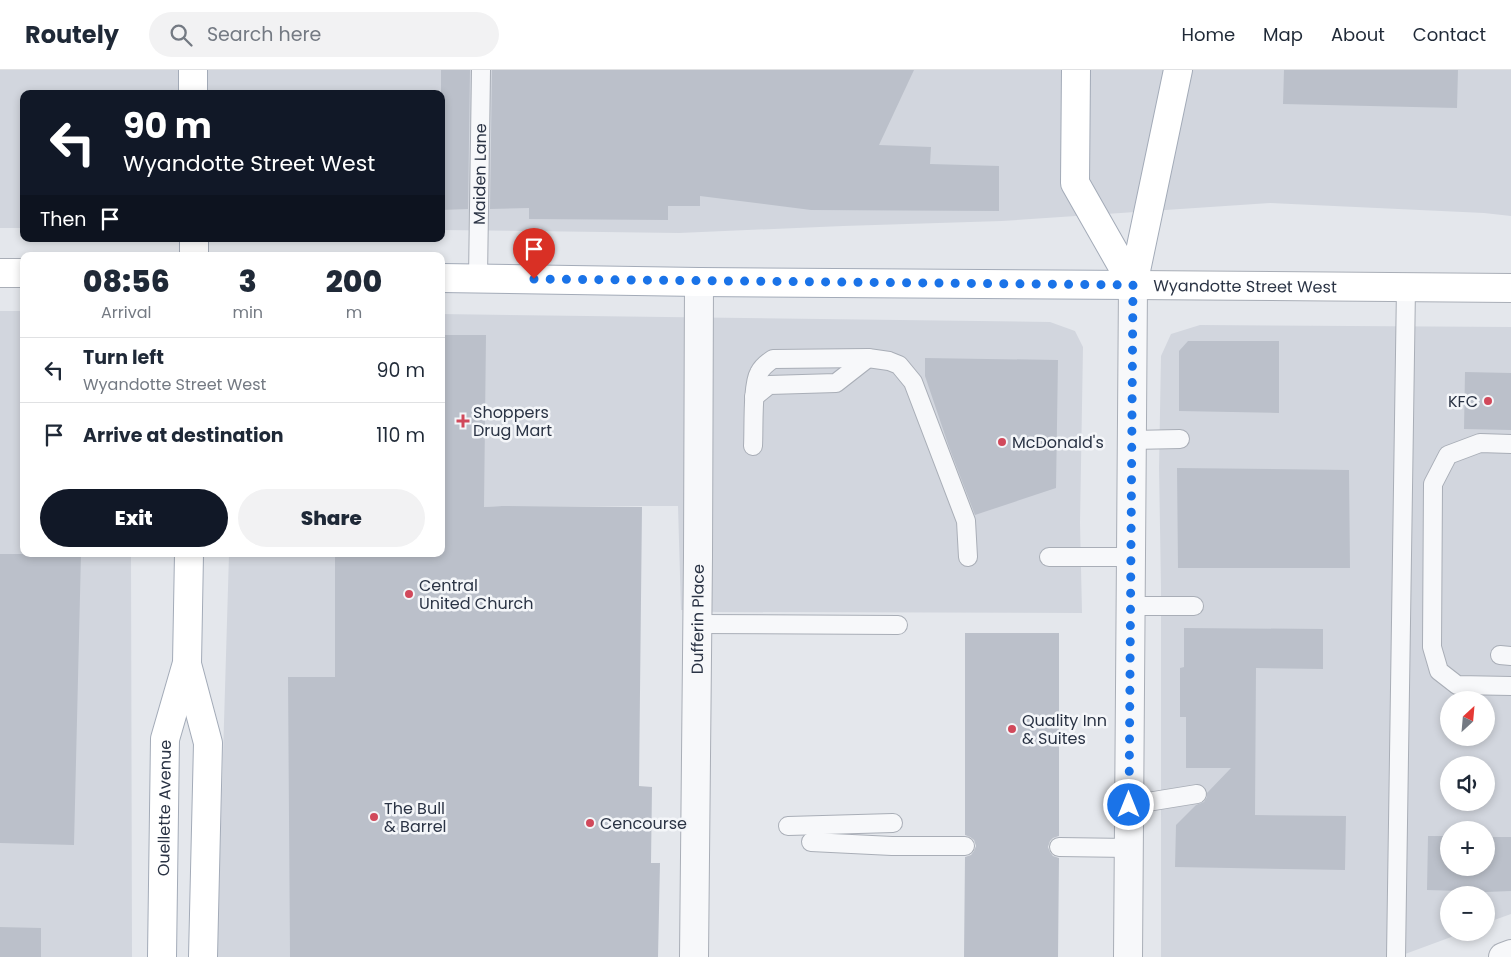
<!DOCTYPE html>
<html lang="en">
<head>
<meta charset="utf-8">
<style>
  :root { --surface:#fff; --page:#f2f2f3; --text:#1f2937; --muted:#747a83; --line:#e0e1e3; --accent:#111827 }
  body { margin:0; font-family:Poppins,sans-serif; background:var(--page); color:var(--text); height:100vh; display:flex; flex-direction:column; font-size:19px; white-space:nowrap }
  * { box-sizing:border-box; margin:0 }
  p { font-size:16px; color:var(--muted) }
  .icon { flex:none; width:28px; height:28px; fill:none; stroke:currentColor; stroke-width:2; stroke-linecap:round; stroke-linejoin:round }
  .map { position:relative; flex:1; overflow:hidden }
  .panel { position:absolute; left:20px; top:182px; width:425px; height:305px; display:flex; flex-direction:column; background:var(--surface); border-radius:10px; box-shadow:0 2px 8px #0003 }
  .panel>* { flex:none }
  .guide { position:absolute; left:20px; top:20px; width:425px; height:152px; border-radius:10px; box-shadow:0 2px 8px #0003; background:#111827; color:#fff; overflow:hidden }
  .needle { width:32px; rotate:26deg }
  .fabs { position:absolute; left:1440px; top:621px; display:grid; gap:10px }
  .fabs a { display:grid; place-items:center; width:55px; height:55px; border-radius:50%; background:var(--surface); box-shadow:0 2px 8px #0003; font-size:25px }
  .pin { position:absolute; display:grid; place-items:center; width:42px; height:42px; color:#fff; margin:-51px -21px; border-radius:50% 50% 50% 0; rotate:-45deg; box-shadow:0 0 5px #0007 }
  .pin .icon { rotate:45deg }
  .me { position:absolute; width:55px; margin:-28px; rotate:0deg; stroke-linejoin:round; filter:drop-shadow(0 0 4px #0008) }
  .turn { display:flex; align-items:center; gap:18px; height:105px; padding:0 20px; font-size:22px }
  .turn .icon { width:65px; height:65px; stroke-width:2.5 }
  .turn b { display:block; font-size:35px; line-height:42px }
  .then { display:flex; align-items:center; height:48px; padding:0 20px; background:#0003; gap:10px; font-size:19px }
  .eta { display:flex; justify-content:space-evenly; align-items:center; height:85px; text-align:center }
  .eta b { font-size:30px; font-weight:800; line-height:35px }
  .button { display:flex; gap:10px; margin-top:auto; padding:10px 20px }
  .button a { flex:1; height:58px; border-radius:30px; background:var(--accent); color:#fff; font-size:20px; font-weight:800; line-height:58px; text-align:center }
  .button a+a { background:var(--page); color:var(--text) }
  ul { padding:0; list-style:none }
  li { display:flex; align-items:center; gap:15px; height:65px; padding:0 20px; border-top:1px solid var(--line) }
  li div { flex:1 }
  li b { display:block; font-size:19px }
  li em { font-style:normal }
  header { display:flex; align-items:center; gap:30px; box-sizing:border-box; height:70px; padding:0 25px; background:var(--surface); border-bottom:1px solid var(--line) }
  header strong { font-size:24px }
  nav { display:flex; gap:28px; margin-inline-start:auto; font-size:18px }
  .search { width:350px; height:45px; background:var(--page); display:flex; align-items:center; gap:12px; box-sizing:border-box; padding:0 18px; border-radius:28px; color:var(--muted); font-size:19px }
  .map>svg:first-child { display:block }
  .built { fill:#d2d6de; fill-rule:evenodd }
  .building { fill:#bbc0ca }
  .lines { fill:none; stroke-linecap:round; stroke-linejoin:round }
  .service-casing { stroke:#a9aeb7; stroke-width:20 }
  .minor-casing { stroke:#a9aeb7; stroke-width:30 }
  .tertiary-casing { stroke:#a9aeb7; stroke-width:30 }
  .secondary-casing { stroke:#a9aeb7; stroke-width:30 }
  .primary-casing { stroke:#a3abb8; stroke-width:30 }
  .service { stroke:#f7f8fa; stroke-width:18 }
  .minor { stroke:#f7f8fa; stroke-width:28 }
  .tertiary { stroke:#f7f8fa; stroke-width:28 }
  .secondary { stroke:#fff; stroke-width:28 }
  .primary { stroke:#fff; stroke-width:28 }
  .route { stroke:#1a73e8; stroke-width:9; stroke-dasharray:0 16.2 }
  .poi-dot { fill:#d1495b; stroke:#f4f6f9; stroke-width:2 }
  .labels { text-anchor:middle; stroke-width:5; stroke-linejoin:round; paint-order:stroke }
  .street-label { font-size:16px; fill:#2b3445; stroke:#f4f6f9 }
  .poi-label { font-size:16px; fill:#2b3445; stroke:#f4f6f9; text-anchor:start }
</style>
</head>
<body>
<header>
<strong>Routely</strong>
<div class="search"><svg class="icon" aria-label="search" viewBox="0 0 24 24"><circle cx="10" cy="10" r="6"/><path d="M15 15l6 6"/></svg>Search here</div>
<nav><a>Home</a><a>Map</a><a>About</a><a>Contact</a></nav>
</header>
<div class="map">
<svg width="1511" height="887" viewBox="0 0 1511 887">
  <rect width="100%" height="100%" fill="#e4e7ec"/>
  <path class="built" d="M 0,0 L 1511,0 L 1511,146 L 1484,143 L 1270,133 L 1002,151 L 843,156 L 679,163 L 441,160 L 441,24 L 24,24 L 24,158 L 0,158 Z
    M 0,241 L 24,241 L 24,484 L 131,484 L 132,887 L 0,887 Z
    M 441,244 L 1050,252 L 1075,261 L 1083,277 L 1080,453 L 1082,543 L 717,542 L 681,540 L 678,436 L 502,436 L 484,437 L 462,887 L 203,887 L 202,882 L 218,855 L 229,484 L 441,484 Z
    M 1200,255 L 1511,257 L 1511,844 L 1486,853 L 1486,825 L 1449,825 L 1449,862 L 1462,863 L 1397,887 L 1161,887 L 1161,516 L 1159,398 L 1161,286 L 1171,264 ZM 1449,630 L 1486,630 L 1486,668 L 1449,668 ZM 1449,695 L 1486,695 L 1486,732 L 1449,732 ZM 1449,760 L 1486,760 L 1486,798 L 1449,798 Z"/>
  <path class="building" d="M 441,0 L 470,0 L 468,139 L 441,140 Z
    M 492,0 L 914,0 L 879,75 L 931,77 L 930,94 L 999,96 L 999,141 L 811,140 L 700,126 L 700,136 L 668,136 L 668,150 L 529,149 L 529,138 L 490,139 Z
    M 1284,0 L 1458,0 L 1457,38 L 1283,34 Z
    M 441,265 L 486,265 L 484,437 L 502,436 L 642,437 L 639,716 L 652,717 L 651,793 L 660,793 L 658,887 L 290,887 L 288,607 L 335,607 L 335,484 L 441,484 Z
    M 1188,271 L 1279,271 L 1279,343 L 1179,341 L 1179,281 Z
    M 925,288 L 1058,290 L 1056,418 L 975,445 L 949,377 L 925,306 Z
    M 1465,302 L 1511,303 L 1511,360 L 1464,359 Z
    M 1177,398 L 1349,400 L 1350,498 L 1178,498 Z
    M 0,484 L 81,484 L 74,775 L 0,773 Z
    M 1184,558 L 1323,559 L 1323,599 L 1256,598 L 1255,745 L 1346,746 L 1345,800 L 1175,797 L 1176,755 L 1196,735 L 1204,732 L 1207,727 L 1207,723 L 1231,698 L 1186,698 L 1186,647 L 1180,647 L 1180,598 L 1184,597 Z
    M 965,563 L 1059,563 L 1059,766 L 1053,768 L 1050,771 L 1048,777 L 1050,782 L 1053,786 L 1059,788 L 1058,887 L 964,887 L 965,787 L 971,785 L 974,781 L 976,776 L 974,770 L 970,767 L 965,765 Z
    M 1428,766 L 1449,766 L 1449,798 L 1486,798 L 1486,767 L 1511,767 L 1511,821 L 1461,823 L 1461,821 L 1427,820 Z
    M 0,857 L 41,858 L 41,887 L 0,887 Z"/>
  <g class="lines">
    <defs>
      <g id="service">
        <path id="s1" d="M 478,208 L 481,0"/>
        <path d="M 754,327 L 769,315 L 836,313 L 868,288"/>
        <path d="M 1132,370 L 1180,369"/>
        <path d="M 1511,374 L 1480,373 L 1448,385 L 1433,414 L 1432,577 L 1439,601 L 1457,615 L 1511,616"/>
        <path d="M 753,376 C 754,360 752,315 759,303 C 762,297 767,293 773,289 L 868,288 L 889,291 L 899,295 L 913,312 L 966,451 L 968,487"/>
        <path d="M 1049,487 L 1131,487"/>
        <path d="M 1130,536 L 1194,536"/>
        <path d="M 697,554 L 898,555"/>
        <path d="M 1500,585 L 1511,586"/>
        <path d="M 1129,735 L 1197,724"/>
        <path d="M 788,756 L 893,753"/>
        <path d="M 811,772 L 892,776 L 965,776"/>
        <path d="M 1059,777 L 1128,778"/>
        <path d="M 1396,887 L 1406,217"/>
      </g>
      <g id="minor">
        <path id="s2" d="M 694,887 L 698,487 L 699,212"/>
        <path d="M 1503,887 L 1511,884"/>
      </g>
      <path id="tertiary" d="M 1128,887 L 1133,215"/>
      <g id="secondary">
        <path d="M 0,203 L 24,203"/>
        <path id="s3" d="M 1133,215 L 1511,218"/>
      </g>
      <g id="primary">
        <path d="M 193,0 L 193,24"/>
        <path d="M 1076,0 L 1075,113 L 1133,215"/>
        <path d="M 194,169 L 194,186"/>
        <path d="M 441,208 L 699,212 L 1133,215"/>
        <path d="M 1133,215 L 1178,0"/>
        <path d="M 187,594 L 208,673 L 203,887"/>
        <path id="s4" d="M 162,887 L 165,669 L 187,593 L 189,484"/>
      </g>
    </defs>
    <use href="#service" class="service-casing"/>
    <use href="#minor" class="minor-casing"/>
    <use href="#tertiary" class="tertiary-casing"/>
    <use href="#secondary" class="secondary-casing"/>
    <use href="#primary" class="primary-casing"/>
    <use href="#service" class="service"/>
    <use href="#minor" class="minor"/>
    <use href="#tertiary" class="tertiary"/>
    <use href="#secondary" class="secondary"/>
    <use href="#primary" class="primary"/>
  </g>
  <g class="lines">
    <path class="route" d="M 534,209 L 1133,215 L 1129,735"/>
  </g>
  <g class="poi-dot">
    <circle cx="1488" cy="331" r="5"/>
    <path d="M460.5 343.5h5v5h5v5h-5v5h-5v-5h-5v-5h5z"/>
    <circle cx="1002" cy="372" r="5"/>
    <circle cx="409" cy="524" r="5"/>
    <circle cx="1012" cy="659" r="5"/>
    <circle cx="374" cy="747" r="5"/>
    <circle cx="590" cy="753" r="5"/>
  </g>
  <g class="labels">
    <g class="street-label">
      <text dy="6" stroke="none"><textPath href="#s1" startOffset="104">Maiden Lane</textPath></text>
      <text dy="6" stroke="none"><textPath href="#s3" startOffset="112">Wyandotte Street West</textPath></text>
      <text dy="6" stroke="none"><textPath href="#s2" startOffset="338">Dufferin Place</textPath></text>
      <text dy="6" stroke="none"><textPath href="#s4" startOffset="149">Ouellette Avenue</textPath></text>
    </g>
    <g class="poi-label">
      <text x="1478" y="337" text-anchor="end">KFC</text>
      <text x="473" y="348">Shoppers<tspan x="473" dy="18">Drug Mart</tspan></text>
      <text x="1012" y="378">McDonald's</text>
      <text x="419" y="521">Central<tspan x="419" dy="18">United Church</tspan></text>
      <text x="1022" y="656">Quality Inn<tspan x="1022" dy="18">&amp; Suites</tspan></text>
      <text x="384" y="744">The Bull<tspan x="384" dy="18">&amp; Barrel</tspan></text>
      <text x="600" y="759">Cencourse</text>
    </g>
  </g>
</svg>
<div class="fabs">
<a><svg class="needle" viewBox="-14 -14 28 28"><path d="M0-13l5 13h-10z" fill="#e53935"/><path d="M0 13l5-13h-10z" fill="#747a83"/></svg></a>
<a><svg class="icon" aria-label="sound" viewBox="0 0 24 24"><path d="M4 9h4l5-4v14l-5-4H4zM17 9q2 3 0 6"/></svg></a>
<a>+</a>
<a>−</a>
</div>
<div class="pin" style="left:534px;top:209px;background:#d93025"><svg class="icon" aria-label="arrive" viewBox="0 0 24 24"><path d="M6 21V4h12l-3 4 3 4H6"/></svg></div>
<svg class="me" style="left:1129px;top:735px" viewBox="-20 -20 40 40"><circle r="17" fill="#1a73e8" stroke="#fff" stroke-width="3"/><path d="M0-11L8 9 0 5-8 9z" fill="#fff"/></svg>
<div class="guide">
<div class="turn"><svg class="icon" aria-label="left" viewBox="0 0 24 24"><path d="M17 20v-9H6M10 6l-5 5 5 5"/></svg><div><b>90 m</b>Wyandotte Street West</div></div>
<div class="then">Then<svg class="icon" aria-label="arrive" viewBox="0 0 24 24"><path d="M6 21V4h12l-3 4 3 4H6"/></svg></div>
</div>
<section class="panel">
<div class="eta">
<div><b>08:56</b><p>Arrival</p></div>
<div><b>3</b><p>min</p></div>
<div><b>200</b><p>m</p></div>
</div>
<ul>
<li><svg class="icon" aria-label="left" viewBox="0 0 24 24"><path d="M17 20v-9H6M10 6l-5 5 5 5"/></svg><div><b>Turn left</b><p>Wyandotte Street West</p></div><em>90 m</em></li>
<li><svg class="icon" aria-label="arrive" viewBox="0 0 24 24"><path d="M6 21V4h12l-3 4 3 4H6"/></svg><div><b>Arrive at destination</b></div><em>110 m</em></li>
</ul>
<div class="button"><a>Exit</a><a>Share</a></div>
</section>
</div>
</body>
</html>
